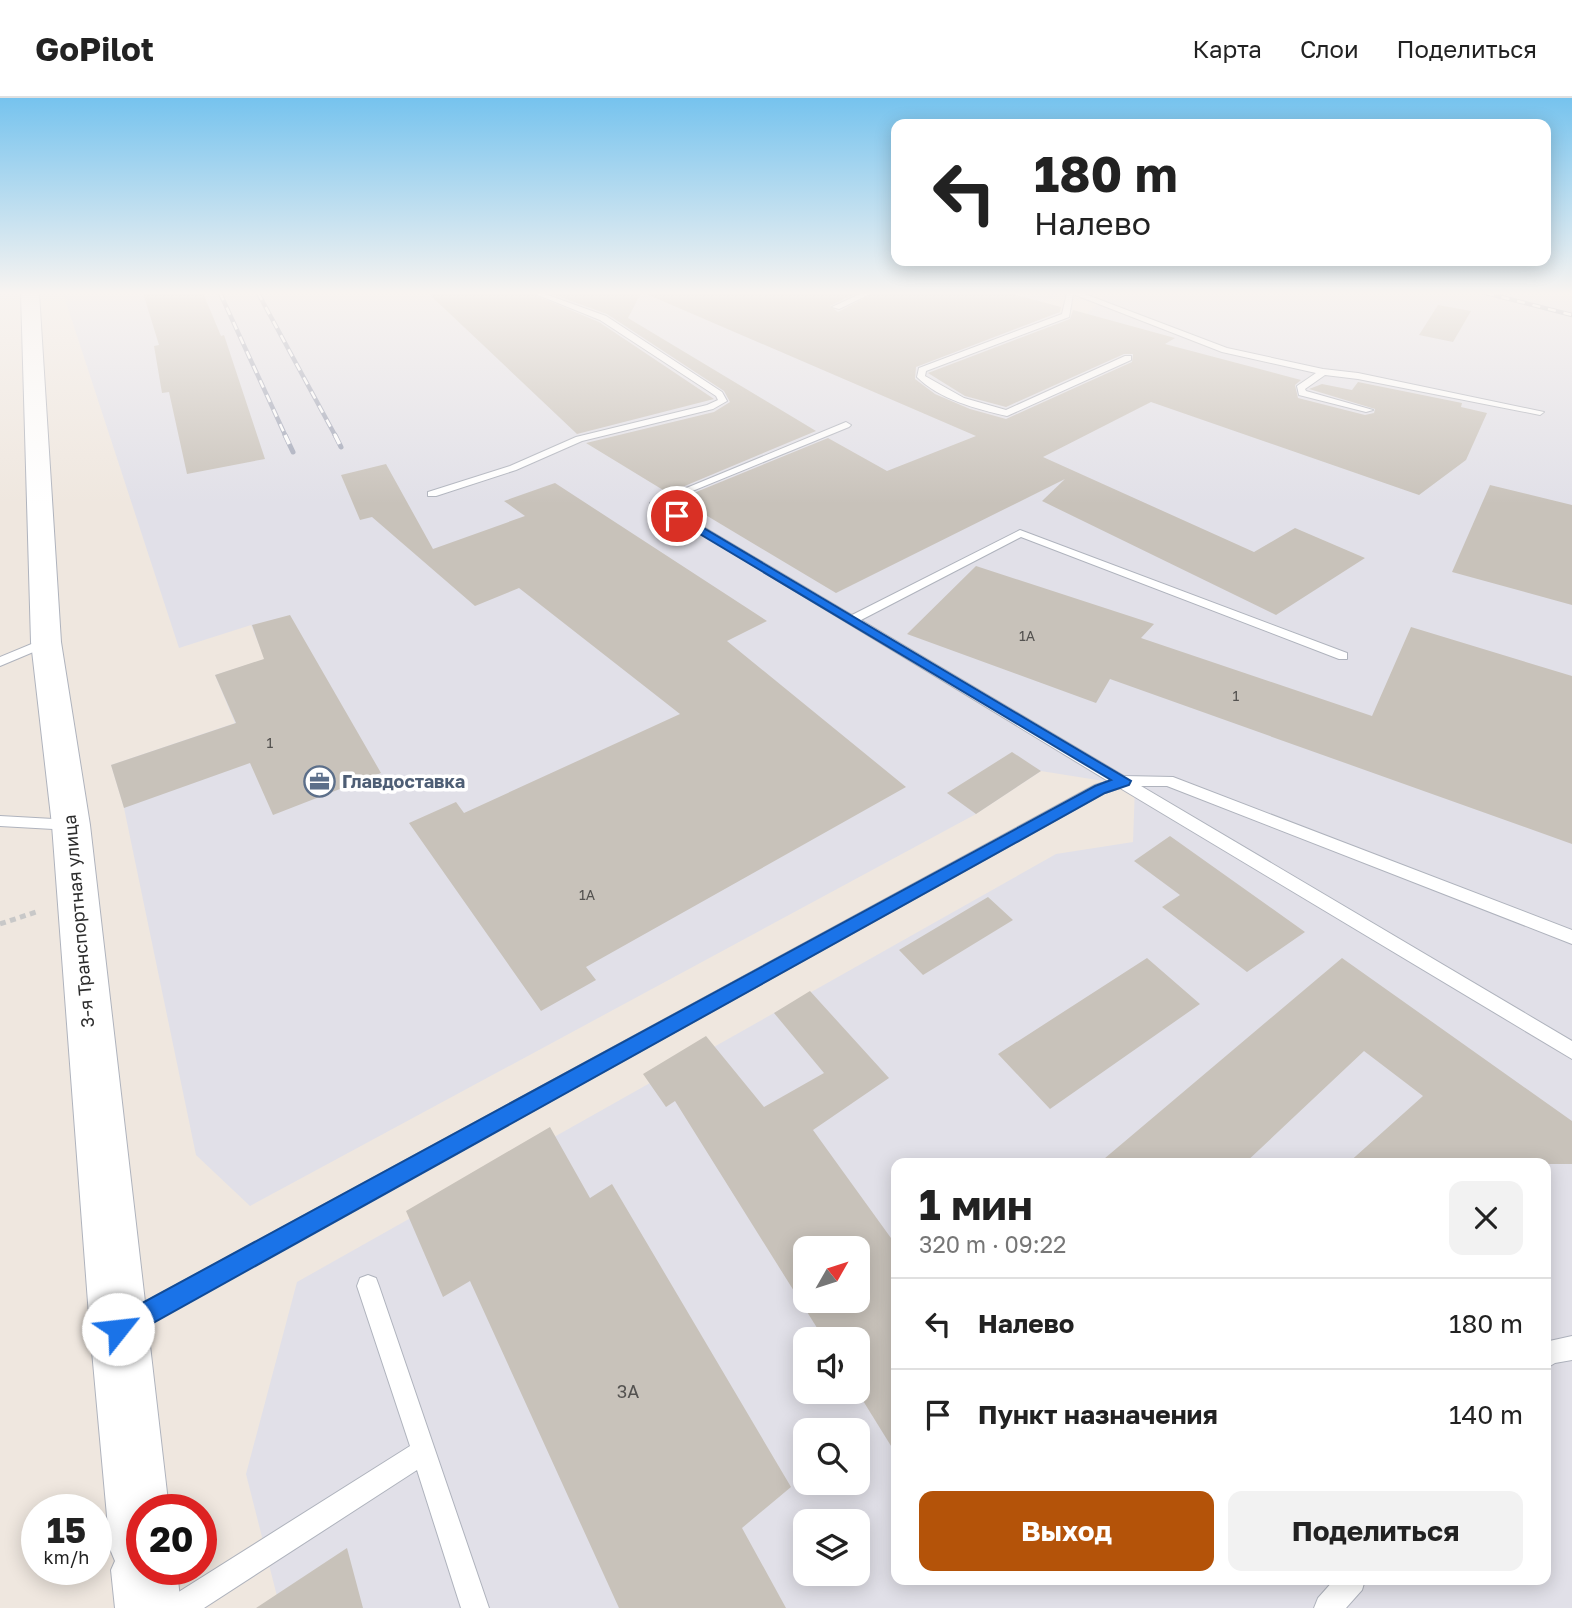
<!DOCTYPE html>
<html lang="ru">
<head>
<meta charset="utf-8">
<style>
  :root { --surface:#fff; --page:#f2f2f2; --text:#222; --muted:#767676; --line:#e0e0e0; --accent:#b45309 }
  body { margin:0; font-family:"Golos Text",sans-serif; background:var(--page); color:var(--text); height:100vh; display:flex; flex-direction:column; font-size:26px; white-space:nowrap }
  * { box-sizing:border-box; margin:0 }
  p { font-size:23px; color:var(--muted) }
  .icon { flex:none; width:38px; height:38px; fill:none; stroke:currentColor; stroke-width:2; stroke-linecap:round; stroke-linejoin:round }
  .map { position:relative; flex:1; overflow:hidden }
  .sheet { position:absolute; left:891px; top:1060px; width:660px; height:427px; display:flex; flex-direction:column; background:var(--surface); border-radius:14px; box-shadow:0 4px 18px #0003 }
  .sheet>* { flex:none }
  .banner { position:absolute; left:891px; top:21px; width:660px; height:147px; border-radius:14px; box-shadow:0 4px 18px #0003; background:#fff; color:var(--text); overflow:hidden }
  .needle { width:46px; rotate:51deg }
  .tools { position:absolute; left:793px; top:1138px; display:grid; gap:14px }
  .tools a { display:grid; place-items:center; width:77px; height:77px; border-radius:14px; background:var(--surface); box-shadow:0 4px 18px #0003; font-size:35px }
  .speed { position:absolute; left:21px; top:1396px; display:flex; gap:14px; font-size:35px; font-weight:700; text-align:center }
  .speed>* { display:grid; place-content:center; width:91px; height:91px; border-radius:50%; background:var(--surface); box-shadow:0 4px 18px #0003; line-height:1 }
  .speed small { font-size:18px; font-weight:400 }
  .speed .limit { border:10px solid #d22; background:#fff; color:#111 }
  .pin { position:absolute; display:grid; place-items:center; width:60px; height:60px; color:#fff; margin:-30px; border:4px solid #fff; border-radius:50%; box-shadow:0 2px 7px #0007 }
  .me { position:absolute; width:77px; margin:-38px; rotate:61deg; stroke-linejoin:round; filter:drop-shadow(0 0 5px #0008) }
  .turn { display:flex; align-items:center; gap:24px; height:147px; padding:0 28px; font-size:32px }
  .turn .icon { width:91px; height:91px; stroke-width:2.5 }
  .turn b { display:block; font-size:49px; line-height:60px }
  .round { display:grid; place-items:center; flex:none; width:74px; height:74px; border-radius:14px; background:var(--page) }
  .summary { display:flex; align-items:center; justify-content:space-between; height:119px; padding:0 28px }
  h1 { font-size:42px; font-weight:700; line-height:52px }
  .cta { display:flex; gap:14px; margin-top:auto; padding:14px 28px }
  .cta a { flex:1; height:80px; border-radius:14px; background:var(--accent); color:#fff; font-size:28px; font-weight:700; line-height:80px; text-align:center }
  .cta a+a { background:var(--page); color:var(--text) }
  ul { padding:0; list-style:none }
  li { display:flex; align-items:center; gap:21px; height:91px; padding:0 28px; border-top:2px solid var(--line) }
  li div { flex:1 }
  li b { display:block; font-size:26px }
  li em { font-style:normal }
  header { display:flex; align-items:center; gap:42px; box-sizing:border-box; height:98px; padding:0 35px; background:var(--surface); border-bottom:2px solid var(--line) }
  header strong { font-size:33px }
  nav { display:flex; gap:38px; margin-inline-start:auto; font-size:24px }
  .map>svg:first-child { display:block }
  .industrial { fill:#e1e0e8; fill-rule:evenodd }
  .building { fill:#c8c2ba; fill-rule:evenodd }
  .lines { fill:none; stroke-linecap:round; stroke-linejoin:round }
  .service-casing { stroke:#afb3bd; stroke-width:2 }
  .tertiary-casing { stroke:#afb3bd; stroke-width:2 }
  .path { stroke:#c8c8c8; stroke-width:5; stroke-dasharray:6 4.5; stroke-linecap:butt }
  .service { fill:#fff; fill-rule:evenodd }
  .tertiary { fill:#fff; fill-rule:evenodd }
  .rail-far1-casing { stroke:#a1a6b8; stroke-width:4.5 }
  .rail-casing { stroke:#a1a6b8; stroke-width:5 }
  .rail-far1 { stroke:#fff; stroke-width:2.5; stroke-dasharray:8; stroke-linecap:butt }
  .rail { stroke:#fff; stroke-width:3.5; stroke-dasharray:10; stroke-linecap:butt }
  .route { fill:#1a73e8; stroke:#114b97; stroke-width:2 }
  .labels { text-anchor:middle; stroke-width:7; stroke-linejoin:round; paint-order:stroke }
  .number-label { font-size:14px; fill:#545250 }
  .service-label { font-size:18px; font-weight:bold; fill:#4e5e75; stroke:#fff; text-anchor:start }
  .street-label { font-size:18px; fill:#2d2d2d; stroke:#fff }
  .near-number-label { font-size:18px; fill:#545250 }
</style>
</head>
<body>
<header>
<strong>GoPilot</strong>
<nav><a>Карта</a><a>Слои</a><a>Поделиться</a></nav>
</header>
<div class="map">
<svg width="1572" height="1510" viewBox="0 0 1572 1510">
  <rect width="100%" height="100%" fill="#efe7df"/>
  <path class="industrial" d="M 63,195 L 1055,195 L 1059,196 L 1036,207 L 1078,220 L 1087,216 L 1106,197 L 1103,195 L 1572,195 L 1572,1510 L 280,1510 L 246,1376 L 297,1184 L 1056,756 L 1133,744 L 1135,688 L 1041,673 L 976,716 L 250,1108 L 196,1057 L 124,710 L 111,667 L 235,625 L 215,577 L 265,561 L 251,527 L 179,550 ZM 896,1066 L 1545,1066 L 1545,1482 L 896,1482 ZM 805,1150 L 858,1150 L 858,1202 L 805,1202 ZM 805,1241 L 858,1241 L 858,1293 L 805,1293 ZM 805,1332 L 858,1332 L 858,1384 L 805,1384 ZM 805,1423 L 858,1423 L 858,1475 L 805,1475 Z"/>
  <path class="building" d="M 143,195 L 203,195 L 221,238 L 224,237 L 265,361 L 187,376 L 169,294 L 162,295 L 154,248 L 159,247 Z
    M 428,195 L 530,195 L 599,224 L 714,301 L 577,336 Z
    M 549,195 L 641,195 L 628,220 L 816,333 L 668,395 L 586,345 L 714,314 L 730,304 L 724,293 L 607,216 Z
    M 644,195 L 856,195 L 830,208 L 838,214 L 874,195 L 1008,195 L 1061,209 L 1060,214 L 916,269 L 915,281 L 935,296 L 970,311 L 1006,321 L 1132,264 L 1133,256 L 1124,256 L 1006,309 L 965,298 L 928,275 L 1070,221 L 1073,212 L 1175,240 L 1165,246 L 1301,282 L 1295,287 L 1298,300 L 1365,317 L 1374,315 L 1375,311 L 1309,291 L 1322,286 L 1352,292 L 1358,284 L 1462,305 L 1461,309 L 1487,315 L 1466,362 L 1419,397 L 1151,304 L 1043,359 L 1254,454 L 1295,430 L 1365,460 L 1276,517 L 1042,403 L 1065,381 L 836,495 L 679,401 L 828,340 L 887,373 L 976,338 Z
    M 1438,207 L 1471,213 L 1453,244 L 1419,237 Z
    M 386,366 L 433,451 L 525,418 L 504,403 L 555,385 L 767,523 L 727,543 L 906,689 L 586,869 L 596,882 L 541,913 L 409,725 L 456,704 L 464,715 L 680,616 L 519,490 L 475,508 L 372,419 L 360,422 L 341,377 Z
    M 1490,387 L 1572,407 L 1572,507 L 1452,474 Z
    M 976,468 L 1154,526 L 1141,540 L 1372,618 L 1411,529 L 1572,578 L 1572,746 L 1110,581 L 1096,605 L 907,536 Z
    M 290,517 L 381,675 L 273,717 L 250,665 L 124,710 L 111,667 L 236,625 L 215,577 L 264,561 L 252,527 Z
    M 1012,654 L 1041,673 L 976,716 L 947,695 Z
    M 1170,738 L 1305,834 L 1247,874 L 1162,809 L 1180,797 L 1134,763 Z
    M 988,799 L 1013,822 L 923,877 L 899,852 Z
    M 1147,860 L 1200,906 L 1050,1011 L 998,956 Z
    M 1342,860 L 1572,1023 L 1572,1066 L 1347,1066 L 1423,998 L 1364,953 L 1244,1066 L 1098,1066 Z
    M 810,893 L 889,980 L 813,1032 L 896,1147 L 896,1356 L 857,1293 L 858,1241 L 824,1241 L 675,1003 L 666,1009 L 643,976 L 706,938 L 764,1009 L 824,975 L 774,915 ZM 805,1150 L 858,1150 L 858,1202 L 805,1202 Z
    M 550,1029 L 590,1100 L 612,1086 L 791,1389 L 742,1430 L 786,1510 L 619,1510 L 470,1183 L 443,1199 L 406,1113 Z
    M 347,1450 L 363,1510 L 256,1510 Z"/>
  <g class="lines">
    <defs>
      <path id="service" d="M 533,195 L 542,195 L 606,218 L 722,294 L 727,303 L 713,311 L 582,343 L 516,372 L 436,398 L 428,398 L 428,394 L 510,368 L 576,339 L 707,307 L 718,302 L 716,298 L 600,222 Z
        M 862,195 L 872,195 L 839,211 L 832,209 Z
        M 1067,195 L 1082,195 L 1227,250 L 1323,271 L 1358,275 L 1544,314 L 1540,317 L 1358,281 L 1325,277 L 1305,291 L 1306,293 L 1373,312 L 1366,314 L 1299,297 L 1297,288 L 1316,275 L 1222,254 L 1073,196 L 1069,219 L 926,273 L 925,278 L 964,300 L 1006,312 L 1125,258 L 1131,258 L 1131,262 L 1007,318 C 976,311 939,301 917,279 L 919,270 L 1062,216 Z
        M 846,324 L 851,327 L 849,329 L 663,405 L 852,517 L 1020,432 L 1347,555 L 1347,561 L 1339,561 L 1021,439 L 861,522 L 1124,678 L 1173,679 L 1572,832 L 1572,846 L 1167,688 L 1141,688 L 1572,943 L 1572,961 L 1120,690 L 1105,695 L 137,1233 L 129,1236 L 121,1233 L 118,1225 L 121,1217 L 1095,687 L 1108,683 L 650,405 Z
        M 46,540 L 52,544 L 50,547 L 0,568 L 0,559 Z
        M 0,718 L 71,722 L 79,727 L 71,732 L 0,728 Z
        M 368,1177 L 376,1180 L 379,1188 L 489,1510 L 461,1510 L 417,1372 L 204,1510 L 165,1510 L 169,1500 L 410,1348 L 357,1188 L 360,1180 Z
        M 1572,1238 L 1572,1262 L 1555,1265 L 1545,1271 L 1545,1244 Z
        M 1334,1482 L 1365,1482 L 1362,1492 L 1346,1510 L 1314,1510 L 1318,1500 Z"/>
      <path id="tertiary" d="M 21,195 L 39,195 L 61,544 L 90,727 L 169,1412 L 142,1412 L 142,1472 L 177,1472 L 181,1510 L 115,1510 L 111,1472 L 115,1463 L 110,1451 L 90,1231 L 52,727 L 31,544 Z"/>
    </defs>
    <use href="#service" class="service-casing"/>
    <use href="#tertiary" class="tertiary-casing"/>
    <path class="path" d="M 0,826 L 39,813"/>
    <use href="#service" class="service"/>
    <use href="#tertiary" class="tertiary"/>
    <defs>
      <path id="rail-far1" d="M 220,195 L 286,339
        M 258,195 L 336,339
        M 1486,195 L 1572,217"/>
      <path id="rail" d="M 285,337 L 293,354
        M 335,337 L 341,349"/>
    </defs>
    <use href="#rail-far1" class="rail-far1-casing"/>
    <use href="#rail" class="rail-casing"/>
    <use href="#rail-far1" class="rail-far1"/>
    <use href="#rail" class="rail"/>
  </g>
  <linearGradient id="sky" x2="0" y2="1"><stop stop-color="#76c3ee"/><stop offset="0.48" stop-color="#f8f4f1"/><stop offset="1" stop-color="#f8f4f1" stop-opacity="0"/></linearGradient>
  <rect width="1572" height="406" fill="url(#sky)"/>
  <path class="route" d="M 673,416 L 680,416 L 1131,683 L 1129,687 L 1105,695 L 126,1240 L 118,1243 L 109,1240 L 106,1231 L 109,1223 L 1095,688 L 1111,682 L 673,420 Z"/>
  <defs>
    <symbol id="office-ring" viewBox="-11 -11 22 22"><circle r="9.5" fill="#fff" stroke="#5c6f8a" stroke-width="1.5"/><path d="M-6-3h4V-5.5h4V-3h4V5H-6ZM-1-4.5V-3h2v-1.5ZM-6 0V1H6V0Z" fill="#5c6f8a"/></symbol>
  </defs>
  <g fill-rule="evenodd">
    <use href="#office-ring" x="302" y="666" width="35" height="35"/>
  </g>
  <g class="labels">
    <g class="number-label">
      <text x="1027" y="543">1А</text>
      <text x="1236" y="603">1</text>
      <text x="270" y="650">1</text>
      <text x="587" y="802">1А</text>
    </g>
    <g class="service-label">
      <text x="342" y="690">Главдоставка</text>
    </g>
    <g class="street-label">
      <text transform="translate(79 823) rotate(-95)" y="6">3-я Транспортная улица</text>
    </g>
    <g class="near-number-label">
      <text x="628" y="1300">3А</text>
    </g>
  </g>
</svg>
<div class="tools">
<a><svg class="needle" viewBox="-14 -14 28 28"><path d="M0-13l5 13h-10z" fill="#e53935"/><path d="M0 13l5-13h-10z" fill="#767676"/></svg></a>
<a><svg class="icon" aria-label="sound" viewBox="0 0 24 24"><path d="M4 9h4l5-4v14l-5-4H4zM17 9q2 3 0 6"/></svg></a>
<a><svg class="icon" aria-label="search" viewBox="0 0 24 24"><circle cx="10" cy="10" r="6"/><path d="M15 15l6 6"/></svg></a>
<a><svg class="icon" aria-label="layers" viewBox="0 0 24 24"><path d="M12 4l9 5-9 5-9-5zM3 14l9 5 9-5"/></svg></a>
</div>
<div class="speed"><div>15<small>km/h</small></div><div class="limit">20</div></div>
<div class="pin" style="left:677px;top:418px;background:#d93025"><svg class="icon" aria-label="arrive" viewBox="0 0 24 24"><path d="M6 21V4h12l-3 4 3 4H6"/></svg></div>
<svg class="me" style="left:118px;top:1231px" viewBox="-20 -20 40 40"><circle r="19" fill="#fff"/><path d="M0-13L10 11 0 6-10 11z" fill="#1a73e8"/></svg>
<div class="banner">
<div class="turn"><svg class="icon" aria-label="left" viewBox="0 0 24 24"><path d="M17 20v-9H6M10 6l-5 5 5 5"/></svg><div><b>180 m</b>Налево</div></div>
</div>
<section class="sheet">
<div class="summary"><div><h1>1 мин</h1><p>320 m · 09:22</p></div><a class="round"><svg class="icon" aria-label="close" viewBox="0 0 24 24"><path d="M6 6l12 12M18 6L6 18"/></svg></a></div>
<ul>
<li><svg class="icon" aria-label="left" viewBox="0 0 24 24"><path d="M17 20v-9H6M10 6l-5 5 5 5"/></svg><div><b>Налево</b></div><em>180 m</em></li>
<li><svg class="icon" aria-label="arrive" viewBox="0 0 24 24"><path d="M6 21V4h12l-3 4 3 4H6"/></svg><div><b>Пункт назначения</b></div><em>140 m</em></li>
</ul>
<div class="cta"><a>Выход</a><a>Поделиться</a></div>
</section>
</div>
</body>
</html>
